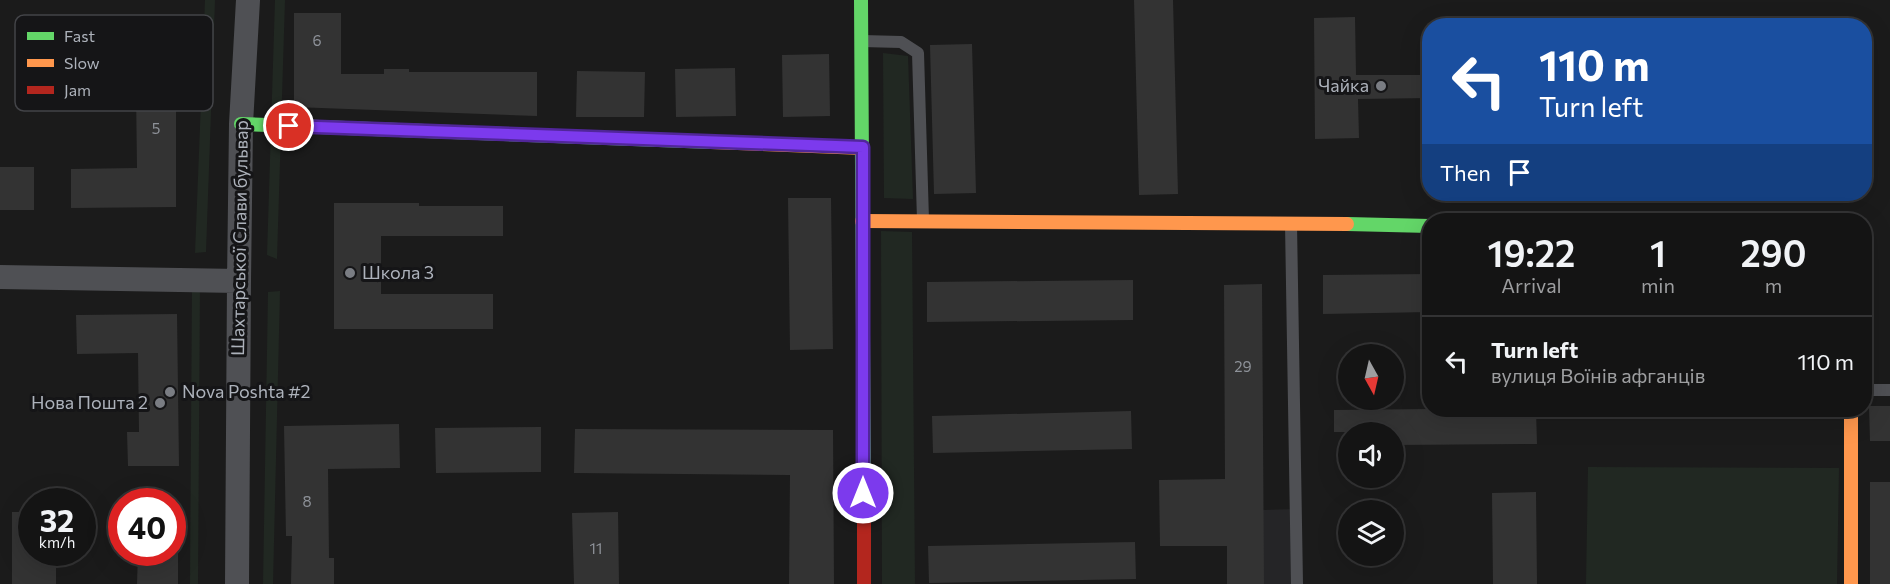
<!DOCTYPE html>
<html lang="en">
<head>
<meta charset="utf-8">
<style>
  :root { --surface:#141414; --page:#212122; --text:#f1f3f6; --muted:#9d9ea0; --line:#333334 }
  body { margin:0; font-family:Commissioner,sans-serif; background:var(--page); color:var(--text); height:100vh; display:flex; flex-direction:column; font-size:22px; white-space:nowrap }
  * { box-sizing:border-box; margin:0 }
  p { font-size:20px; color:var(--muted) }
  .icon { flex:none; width:33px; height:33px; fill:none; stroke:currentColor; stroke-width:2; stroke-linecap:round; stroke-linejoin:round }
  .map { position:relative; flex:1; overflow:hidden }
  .details { position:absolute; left:1422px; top:213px; width:450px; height:204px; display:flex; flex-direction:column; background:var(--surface); border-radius:24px; box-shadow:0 6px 24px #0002,0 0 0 2px var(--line) }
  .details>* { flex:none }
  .banner { position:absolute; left:1422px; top:18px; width:450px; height:183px; border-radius:24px; box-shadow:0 6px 24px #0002,0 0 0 2px var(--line); background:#1a4fa0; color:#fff; overflow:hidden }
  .needle { width:39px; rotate:172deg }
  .tools { position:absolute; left:1338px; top:344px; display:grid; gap:12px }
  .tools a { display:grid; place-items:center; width:66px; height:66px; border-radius:50%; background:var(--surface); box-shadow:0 6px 24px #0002,0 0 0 2px var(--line); font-size:30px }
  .speed { position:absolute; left:18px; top:488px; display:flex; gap:12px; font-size:30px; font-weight:700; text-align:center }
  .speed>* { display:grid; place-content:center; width:78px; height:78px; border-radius:50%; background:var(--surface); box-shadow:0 6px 24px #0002,0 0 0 2px var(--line); line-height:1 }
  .speed small { font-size:15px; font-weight:400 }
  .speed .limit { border:9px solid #d22; background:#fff; color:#111 }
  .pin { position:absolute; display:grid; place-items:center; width:51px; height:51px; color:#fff; margin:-26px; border:3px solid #fff; border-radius:50%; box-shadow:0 2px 6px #0007 }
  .me { position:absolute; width:66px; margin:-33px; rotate:0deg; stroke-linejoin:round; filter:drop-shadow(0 0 4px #0008) }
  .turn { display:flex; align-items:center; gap:21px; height:126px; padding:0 18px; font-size:27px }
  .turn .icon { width:78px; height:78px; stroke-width:2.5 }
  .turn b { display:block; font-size:42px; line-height:51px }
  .then { display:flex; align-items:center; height:57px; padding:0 18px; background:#0003; gap:12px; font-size:22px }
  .eta { display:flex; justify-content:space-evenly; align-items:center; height:102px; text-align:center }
  .eta b { font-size:36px; font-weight:600; line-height:42px }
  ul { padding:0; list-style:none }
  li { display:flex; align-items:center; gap:18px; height:90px; padding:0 18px; border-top:2px solid var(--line) }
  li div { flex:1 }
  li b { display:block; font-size:22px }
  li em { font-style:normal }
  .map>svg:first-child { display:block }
  .built { fill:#252527 }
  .green { fill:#212822 }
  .building { fill:#333 }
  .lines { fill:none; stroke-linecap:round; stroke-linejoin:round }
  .lane { stroke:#4f5054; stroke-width:12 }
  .street { stroke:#4f5054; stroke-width:24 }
  .fast { stroke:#63d668; stroke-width:14 }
  .slow { stroke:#ff974d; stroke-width:14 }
  .jam { stroke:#b3261e; stroke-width:14 }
  .route-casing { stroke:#51269a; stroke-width:15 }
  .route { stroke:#7c3aed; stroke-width:10 }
  .poi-dot { fill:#7a7d83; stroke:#151517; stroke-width:2 }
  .labels { text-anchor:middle; stroke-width:6; stroke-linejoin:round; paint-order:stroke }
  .number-label { font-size:15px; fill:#8e9299 }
  .poi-label { font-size:18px; fill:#adb2bb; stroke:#151517; text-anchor:end }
  .street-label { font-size:18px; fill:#adb2bb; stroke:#151517 }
  .key { fill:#151517; stroke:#434448; stroke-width:1.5 }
  .key-label { font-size:16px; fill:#adb2bb }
</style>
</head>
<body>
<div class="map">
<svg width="1890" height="584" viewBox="0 0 1890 584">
  <rect width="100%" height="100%" fill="#1b1b1b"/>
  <path class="built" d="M 1297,509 L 1298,584 L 1233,584 L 1232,511 Z"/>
  <path class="green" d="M 205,0 L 215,0 L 206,252 L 195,253 Z
    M 275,0 L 285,0 L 277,259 L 267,255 Z
    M 883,53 L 908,56 L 913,199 L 884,198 Z
    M 881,231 L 912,232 L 915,584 L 882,584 Z
    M 192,282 L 200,283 L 198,584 L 190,584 Z
    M 280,291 L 273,584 L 263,584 L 268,292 Z
    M 1588,467 L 1839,468 L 1837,584 L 1586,584 Z"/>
  <path class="building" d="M 1134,0 L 1173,0 L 1178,194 L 1139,195 Z
    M 294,13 L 341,13 L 341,74 L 384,74 L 384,69 L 409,69 L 409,72 L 537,72 L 537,116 L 294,107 Z
    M 1355,17 L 1356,75 L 1430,75 L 1430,98 L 1358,99 L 1359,138 L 1315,139 L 1314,18 Z
    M 972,44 L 976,193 L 934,194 L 930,45 Z
    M 125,53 L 176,53 L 176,207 L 71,208 L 71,169 L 137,168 L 136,90 L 125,91 Z
    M 829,54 L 830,116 L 783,117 L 782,55 Z
    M 735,68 L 736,116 L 676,117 L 675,69 Z
    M 577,71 L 645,72 L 644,117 L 576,117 Z
    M 0,167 L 34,167 L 34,210 L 0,210 Z
    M 788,198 L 831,198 L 833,349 L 790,350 Z
    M 334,203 L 419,203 L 419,206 L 503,206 L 503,236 L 381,236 L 381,294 L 493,294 L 493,329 L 334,329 Z
    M 1430,274 L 1430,312 L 1323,314 L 1323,275 Z
    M 1133,280 L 1133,320 L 927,322 L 927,282 Z
    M 1262,284 L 1264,584 L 1227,584 L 1227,546 L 1160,546 L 1159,480 L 1225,479 L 1224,285 Z
    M 177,314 L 179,466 L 128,466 L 127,432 L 139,432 L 138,353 L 77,354 L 76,315 Z
    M 1869,406 L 1890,406 L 1890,441 L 1870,441 Z
    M 1430,409 L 1536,410 L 1537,444 L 1394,445 L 1394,432 L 1334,432 L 1334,410 Z
    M 1131,411 L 1132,449 L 933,453 L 932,416 Z
    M 399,424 L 400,468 L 328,469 L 329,558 L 334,558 L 334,584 L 291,584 L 292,536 L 286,536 L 284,426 Z
    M 541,427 L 541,472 L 436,473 L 435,428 Z
    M 575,429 L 833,430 L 834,584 L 789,584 L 790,475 L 574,473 Z
    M 1870,482 L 1890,482 L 1890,584 L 1870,584 Z
    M 1536,492 L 1537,584 L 1493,584 L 1492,493 Z
    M 12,512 L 32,512 L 32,552 L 56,552 L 56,584 L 12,584 Z
    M 618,512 L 619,584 L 574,584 L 572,513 Z
    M 1135,542 L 1136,579 L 929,583 L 928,546 Z
    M 138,552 L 178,552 L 178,584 L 137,584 Z"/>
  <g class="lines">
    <path class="lane" d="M 862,41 L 901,42 L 918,53 L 923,220
      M 1291,224 L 1297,584
      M 1864,390 L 1890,390"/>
    <path class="street" d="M 0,277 L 239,281
      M 237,584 L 239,281 L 241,124 L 248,0"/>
    <path class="fast" d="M 861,0 L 864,499
      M 241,124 L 711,142
      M 1347,224 L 1430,226"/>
    <path class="slow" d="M 711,142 L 863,148
      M 862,221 L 1347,224
      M 1851,410 L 1851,584"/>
    <path class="jam" d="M 864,499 L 864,584"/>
  </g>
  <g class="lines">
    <defs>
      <path id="route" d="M 289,126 L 863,147 L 863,493"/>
    </defs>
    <use href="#route" class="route-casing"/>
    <use href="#route" class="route"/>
  </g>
  <g class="poi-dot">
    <circle cx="1381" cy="86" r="6"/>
    <circle cx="350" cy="273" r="6"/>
    <circle cx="170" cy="392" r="6"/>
    <circle cx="160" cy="403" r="6"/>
  </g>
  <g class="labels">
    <g class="number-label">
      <text x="317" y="46">6</text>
      <text x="156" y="134">5</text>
      <text x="1243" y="372">29</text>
      <text x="307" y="507">8</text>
      <text x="596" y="554">11</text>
    </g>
    <g class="poi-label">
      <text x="1369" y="92">Чайка</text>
      <text x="362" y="279" text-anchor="start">Школа 3</text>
      <text x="182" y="398" text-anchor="start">Nova Poshta #2</text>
      <text x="148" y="409">Нова Пошта 2</text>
    </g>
    <g class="street-label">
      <text transform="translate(240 238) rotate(-89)" y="6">Шахтарської Слави бульвар</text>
    </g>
  </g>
  <rect x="15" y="15" width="198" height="96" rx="9" class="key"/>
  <rect x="27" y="32" width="27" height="8" fill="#63d668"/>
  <rect x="27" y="59" width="27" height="8" fill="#ff974d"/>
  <rect x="27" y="86" width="27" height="8" fill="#b3261e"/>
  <g class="key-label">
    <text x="64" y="42">Fast</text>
    <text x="64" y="69">Slow</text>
    <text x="64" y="96">Jam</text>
  </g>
</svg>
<div class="tools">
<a><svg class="needle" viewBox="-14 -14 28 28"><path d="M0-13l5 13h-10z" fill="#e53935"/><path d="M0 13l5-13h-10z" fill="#9d9ea0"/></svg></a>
<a><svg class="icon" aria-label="sound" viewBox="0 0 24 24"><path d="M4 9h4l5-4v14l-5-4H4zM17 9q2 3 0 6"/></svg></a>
<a><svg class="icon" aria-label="layers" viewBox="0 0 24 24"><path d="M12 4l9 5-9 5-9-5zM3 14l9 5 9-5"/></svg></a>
</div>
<div class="speed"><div>32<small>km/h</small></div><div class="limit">40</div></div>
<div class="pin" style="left:289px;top:126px;background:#d93025"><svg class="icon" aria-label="arrive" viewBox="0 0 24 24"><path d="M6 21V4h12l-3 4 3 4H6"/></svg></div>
<svg class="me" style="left:863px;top:493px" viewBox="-20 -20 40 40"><circle r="17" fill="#7c3aed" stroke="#fff" stroke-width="3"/><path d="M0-11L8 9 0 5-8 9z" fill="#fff"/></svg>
<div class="banner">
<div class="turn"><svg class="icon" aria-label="left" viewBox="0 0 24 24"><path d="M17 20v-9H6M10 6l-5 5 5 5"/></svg><div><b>110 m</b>Turn left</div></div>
<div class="then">Then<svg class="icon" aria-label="arrive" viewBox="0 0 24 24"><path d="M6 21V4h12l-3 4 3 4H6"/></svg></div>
</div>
<section class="details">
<div class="eta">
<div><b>19:22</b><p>Arrival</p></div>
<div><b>1</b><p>min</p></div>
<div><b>290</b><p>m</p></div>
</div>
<ul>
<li><svg class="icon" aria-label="left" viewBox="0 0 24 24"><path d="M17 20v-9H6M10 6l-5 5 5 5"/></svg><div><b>Turn left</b><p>вулиця Воїнів афганців</p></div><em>110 m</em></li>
</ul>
</section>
</div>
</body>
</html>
